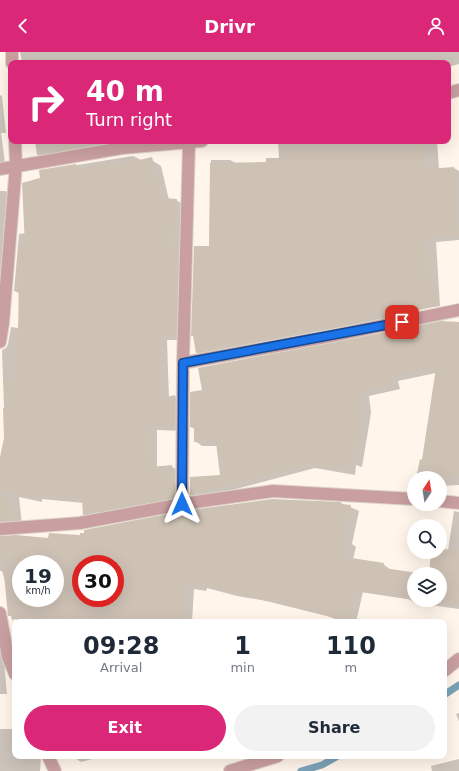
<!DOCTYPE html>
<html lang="en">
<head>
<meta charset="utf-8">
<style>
  :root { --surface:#fff; --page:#f2f2f3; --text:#1f2937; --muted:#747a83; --accent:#db2777 }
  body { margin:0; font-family:"DejaVu Sans",sans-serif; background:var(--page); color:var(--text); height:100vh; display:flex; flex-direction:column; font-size:15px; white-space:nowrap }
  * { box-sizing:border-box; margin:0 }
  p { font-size:13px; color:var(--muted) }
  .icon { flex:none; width:22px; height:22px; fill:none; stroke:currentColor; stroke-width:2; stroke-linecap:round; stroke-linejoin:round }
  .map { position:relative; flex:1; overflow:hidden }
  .side { position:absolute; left:12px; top:567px; width:435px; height:140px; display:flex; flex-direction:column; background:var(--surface); border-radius:8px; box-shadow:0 4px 16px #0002 }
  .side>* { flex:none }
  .banner { position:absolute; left:8px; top:8px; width:443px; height:84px; border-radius:8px; box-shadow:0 4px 16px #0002; background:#db2777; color:#fff; overflow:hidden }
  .needle { width:26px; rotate:12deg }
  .fabs { position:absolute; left:407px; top:419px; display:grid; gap:8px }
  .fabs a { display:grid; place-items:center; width:40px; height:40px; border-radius:50%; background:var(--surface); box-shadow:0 4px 16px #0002; font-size:20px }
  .speed { position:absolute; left:12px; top:503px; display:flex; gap:8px; font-size:20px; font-weight:700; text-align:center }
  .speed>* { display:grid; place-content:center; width:52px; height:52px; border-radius:50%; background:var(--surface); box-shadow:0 4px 16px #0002; line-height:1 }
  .speed small { font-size:10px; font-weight:400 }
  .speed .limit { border:6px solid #d22; background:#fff; color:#111 }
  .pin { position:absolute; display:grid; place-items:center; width:34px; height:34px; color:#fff; margin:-17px; border-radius:8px; box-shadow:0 2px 6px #0006 }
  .me { position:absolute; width:44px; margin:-22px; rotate:0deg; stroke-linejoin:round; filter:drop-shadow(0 0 3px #0008) }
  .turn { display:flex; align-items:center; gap:14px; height:84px; padding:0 12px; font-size:18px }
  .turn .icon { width:52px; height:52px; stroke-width:2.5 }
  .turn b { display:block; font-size:28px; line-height:34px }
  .eta { display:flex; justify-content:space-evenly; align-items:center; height:68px; text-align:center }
  .eta b { font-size:24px; font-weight:700; line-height:28px }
  .cta { display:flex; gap:8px; margin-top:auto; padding:8px 12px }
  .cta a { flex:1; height:46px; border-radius:24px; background:var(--accent); color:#fff; font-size:16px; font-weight:700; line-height:46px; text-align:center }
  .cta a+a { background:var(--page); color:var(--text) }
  header { display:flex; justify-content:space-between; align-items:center; height:52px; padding:0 12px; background:var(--accent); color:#fff; font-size:18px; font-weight:700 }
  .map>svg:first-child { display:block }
  .shadow { fill:#0003; fill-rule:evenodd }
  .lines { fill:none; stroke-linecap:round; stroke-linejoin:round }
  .stream { stroke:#7aa2b7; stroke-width:7 }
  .building { fill:#cec2b5; fill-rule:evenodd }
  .street-casing { stroke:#dcd3c9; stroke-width:14 }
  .street { stroke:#ca9fa1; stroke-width:12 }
  .route-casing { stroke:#114b97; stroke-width:10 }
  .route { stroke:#1a73e8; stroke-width:7 }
</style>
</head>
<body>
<header><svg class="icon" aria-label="back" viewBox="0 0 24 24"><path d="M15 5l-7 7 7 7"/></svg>Drivr<svg class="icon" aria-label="person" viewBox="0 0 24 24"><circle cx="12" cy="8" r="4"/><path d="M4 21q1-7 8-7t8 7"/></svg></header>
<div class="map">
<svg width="459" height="719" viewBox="0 0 459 719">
  <rect width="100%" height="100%" fill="#fff5ea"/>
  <path class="shadow" d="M 20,0 L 459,0 L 459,12 L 448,15 L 448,11 L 22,11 Z
    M 0,43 L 2,44 L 6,81 L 1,81 L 5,110 L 0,110 Z
    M 36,89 L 174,89 L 47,108 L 38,102 Z
    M 279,89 L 437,89 L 439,117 L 454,116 L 459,119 L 459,188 L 436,190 L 440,254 L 404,257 L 404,267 L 206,306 L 197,300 L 210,195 L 211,108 L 230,108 L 236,111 L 267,111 L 280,107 Z
    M 133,104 L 141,108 L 153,109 L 161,114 L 169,148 L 176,148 L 184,153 L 184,288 L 167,288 L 169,346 L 175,344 L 183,349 L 183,379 L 157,378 L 157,415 L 171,414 L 179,419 L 182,450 L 92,467 L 84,462 L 83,451 L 42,447 L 42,450 L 19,445 L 22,473 L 0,482 L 2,485 L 49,487 L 81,484 L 272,448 L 341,451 L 359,459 L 352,492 L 356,495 L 353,507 L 383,512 L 391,518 L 419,522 L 414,522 L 414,548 L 440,548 L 440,522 L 430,522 L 432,500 L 448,498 L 454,459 L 459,460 L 459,557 L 415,551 L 408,547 L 363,540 L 356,570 L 342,570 L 328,564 L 328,559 L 237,544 L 207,536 L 206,539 L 194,537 L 192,570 L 17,570 L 2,519 L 0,519 L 0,410 L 5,386 L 2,298 L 6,296 L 8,292 L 11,275 L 18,276 L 19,241 L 14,239 L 19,182 L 38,180 L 41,127 L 40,119 ZM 21,512 L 55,512 L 55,546 L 21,546 ZM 81,512 L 115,512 L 115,546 L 81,546 Z
    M 0,139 L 5,139 L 14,144 L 0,241 Z
    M 459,271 L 459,433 L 440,434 L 440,426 L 417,426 L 422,409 L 436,321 L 398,329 L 400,337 L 369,344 L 371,361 L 362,415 L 356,413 L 355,423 L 315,416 L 198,447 L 191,443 L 221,424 L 217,394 L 202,394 L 195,389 L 195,377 L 191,375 Z
    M 0,566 L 7,642 L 0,642 Z
    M 459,661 L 459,669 L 456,662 Z
    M 0,677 L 15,677 L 15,704 L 48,704 L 41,706 L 40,719 L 0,719 Z
    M 72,704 L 104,704 L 81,710 Z
    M 459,707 L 459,719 L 432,719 L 431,714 Z"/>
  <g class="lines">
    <path class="stream" d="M 444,643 L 459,633
      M 301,719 L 322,713 L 338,704"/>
  </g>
  <path class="building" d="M 35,89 L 73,89 L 74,97 L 37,103 Z
    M 278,89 L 375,89 L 375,91 L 426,90 L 427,117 L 454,115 L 459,183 L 427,185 L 431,240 L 437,240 L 439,254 L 196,301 L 193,284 L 191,284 L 194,194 L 209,194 L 210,111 L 266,110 L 266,106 L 279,106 Z
    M 152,105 L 162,146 L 177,147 L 172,193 L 179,193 L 176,284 L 159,284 L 162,346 L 175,343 L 175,375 L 149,374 L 150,415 L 172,413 L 173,426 L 175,426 L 175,446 L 83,463 L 82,447 L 34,443 L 34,446 L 0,439 L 0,405 L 4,386 L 3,356 L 6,356 L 4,328 L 14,327 L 19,272 L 18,194 L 25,194 L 22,131 L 40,126 L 39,118 L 76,112 L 77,117 L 109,113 L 110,115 Z
    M 441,269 L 459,270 L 459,426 L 416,426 L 420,407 L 422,408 L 436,316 L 391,324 L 393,333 L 361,340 L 363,356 L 354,411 L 348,410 L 347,419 L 306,412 L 190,443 L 190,425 L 220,423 L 216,390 L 194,390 L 194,376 L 190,375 L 190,340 L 202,338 L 198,316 Z
    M 11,444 L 14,468 L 0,469 L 0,445 Z
    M 272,447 L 341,450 L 341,452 L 351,453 L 344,488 L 348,489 L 345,505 L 384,511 L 383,516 L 426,522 L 414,522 L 414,548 L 354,539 L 347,569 L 198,532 L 198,535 L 186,533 L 184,568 L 156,565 L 156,570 L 26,570 L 25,565 L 12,568 L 11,564 L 8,564 L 2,500 L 0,500 L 0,484 L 16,483 L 48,486 L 49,481 L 80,483 L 80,481 L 84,481 L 84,478 L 183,459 ZM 115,508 L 115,546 L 81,546 L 81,512 ZM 21,512 L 55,512 L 58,546 L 21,546 Z
    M 440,497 L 459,498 L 459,553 L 416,548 L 440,548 L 440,522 L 429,522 L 431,500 L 440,500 Z"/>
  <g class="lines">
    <defs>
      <path id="street" d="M 12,0 L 12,11
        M 448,41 L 459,38
        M 0,117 L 122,96 L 202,89
        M 0,290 L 3,271 L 16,113 L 15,89
        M 183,311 L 331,284 L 459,258
        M 440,449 L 459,451
        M 182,452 L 183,311 L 189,91
        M 0,477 L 80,471 L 182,452 L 273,439 L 414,447
        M 0,561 L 8,605 L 15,622
        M 444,619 L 459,607
        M 48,704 L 55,719
        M 230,719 L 278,704"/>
    </defs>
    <use href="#street" class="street-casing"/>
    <use href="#street" class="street"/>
  </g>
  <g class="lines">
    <defs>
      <path id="route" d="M 182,452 L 183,311 L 402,270"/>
    </defs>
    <use href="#route" class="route-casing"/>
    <use href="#route" class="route"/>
  </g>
</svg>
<div class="fabs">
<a><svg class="needle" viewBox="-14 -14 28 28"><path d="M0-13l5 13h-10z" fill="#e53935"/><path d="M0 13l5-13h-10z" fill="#747a83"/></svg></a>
<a><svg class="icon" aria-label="search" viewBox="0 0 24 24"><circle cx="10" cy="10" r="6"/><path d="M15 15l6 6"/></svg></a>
<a><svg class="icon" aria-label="layers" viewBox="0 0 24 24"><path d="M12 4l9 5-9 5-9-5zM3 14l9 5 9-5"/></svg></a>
</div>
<div class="speed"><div>19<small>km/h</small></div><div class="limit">30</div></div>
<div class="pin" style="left:402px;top:270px;background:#d93025"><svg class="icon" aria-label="arrive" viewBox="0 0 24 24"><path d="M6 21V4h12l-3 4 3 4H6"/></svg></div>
<svg class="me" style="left:182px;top:452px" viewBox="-20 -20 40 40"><path d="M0-17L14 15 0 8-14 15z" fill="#1a73e8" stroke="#fff" stroke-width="4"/></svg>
<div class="banner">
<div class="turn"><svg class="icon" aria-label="right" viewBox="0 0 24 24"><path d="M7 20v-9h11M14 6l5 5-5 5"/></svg><div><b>40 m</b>Turn right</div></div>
</div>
<section class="side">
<div class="eta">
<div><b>09:28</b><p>Arrival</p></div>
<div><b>1</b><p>min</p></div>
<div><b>110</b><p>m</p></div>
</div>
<div class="cta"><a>Exit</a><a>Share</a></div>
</section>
</div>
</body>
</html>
